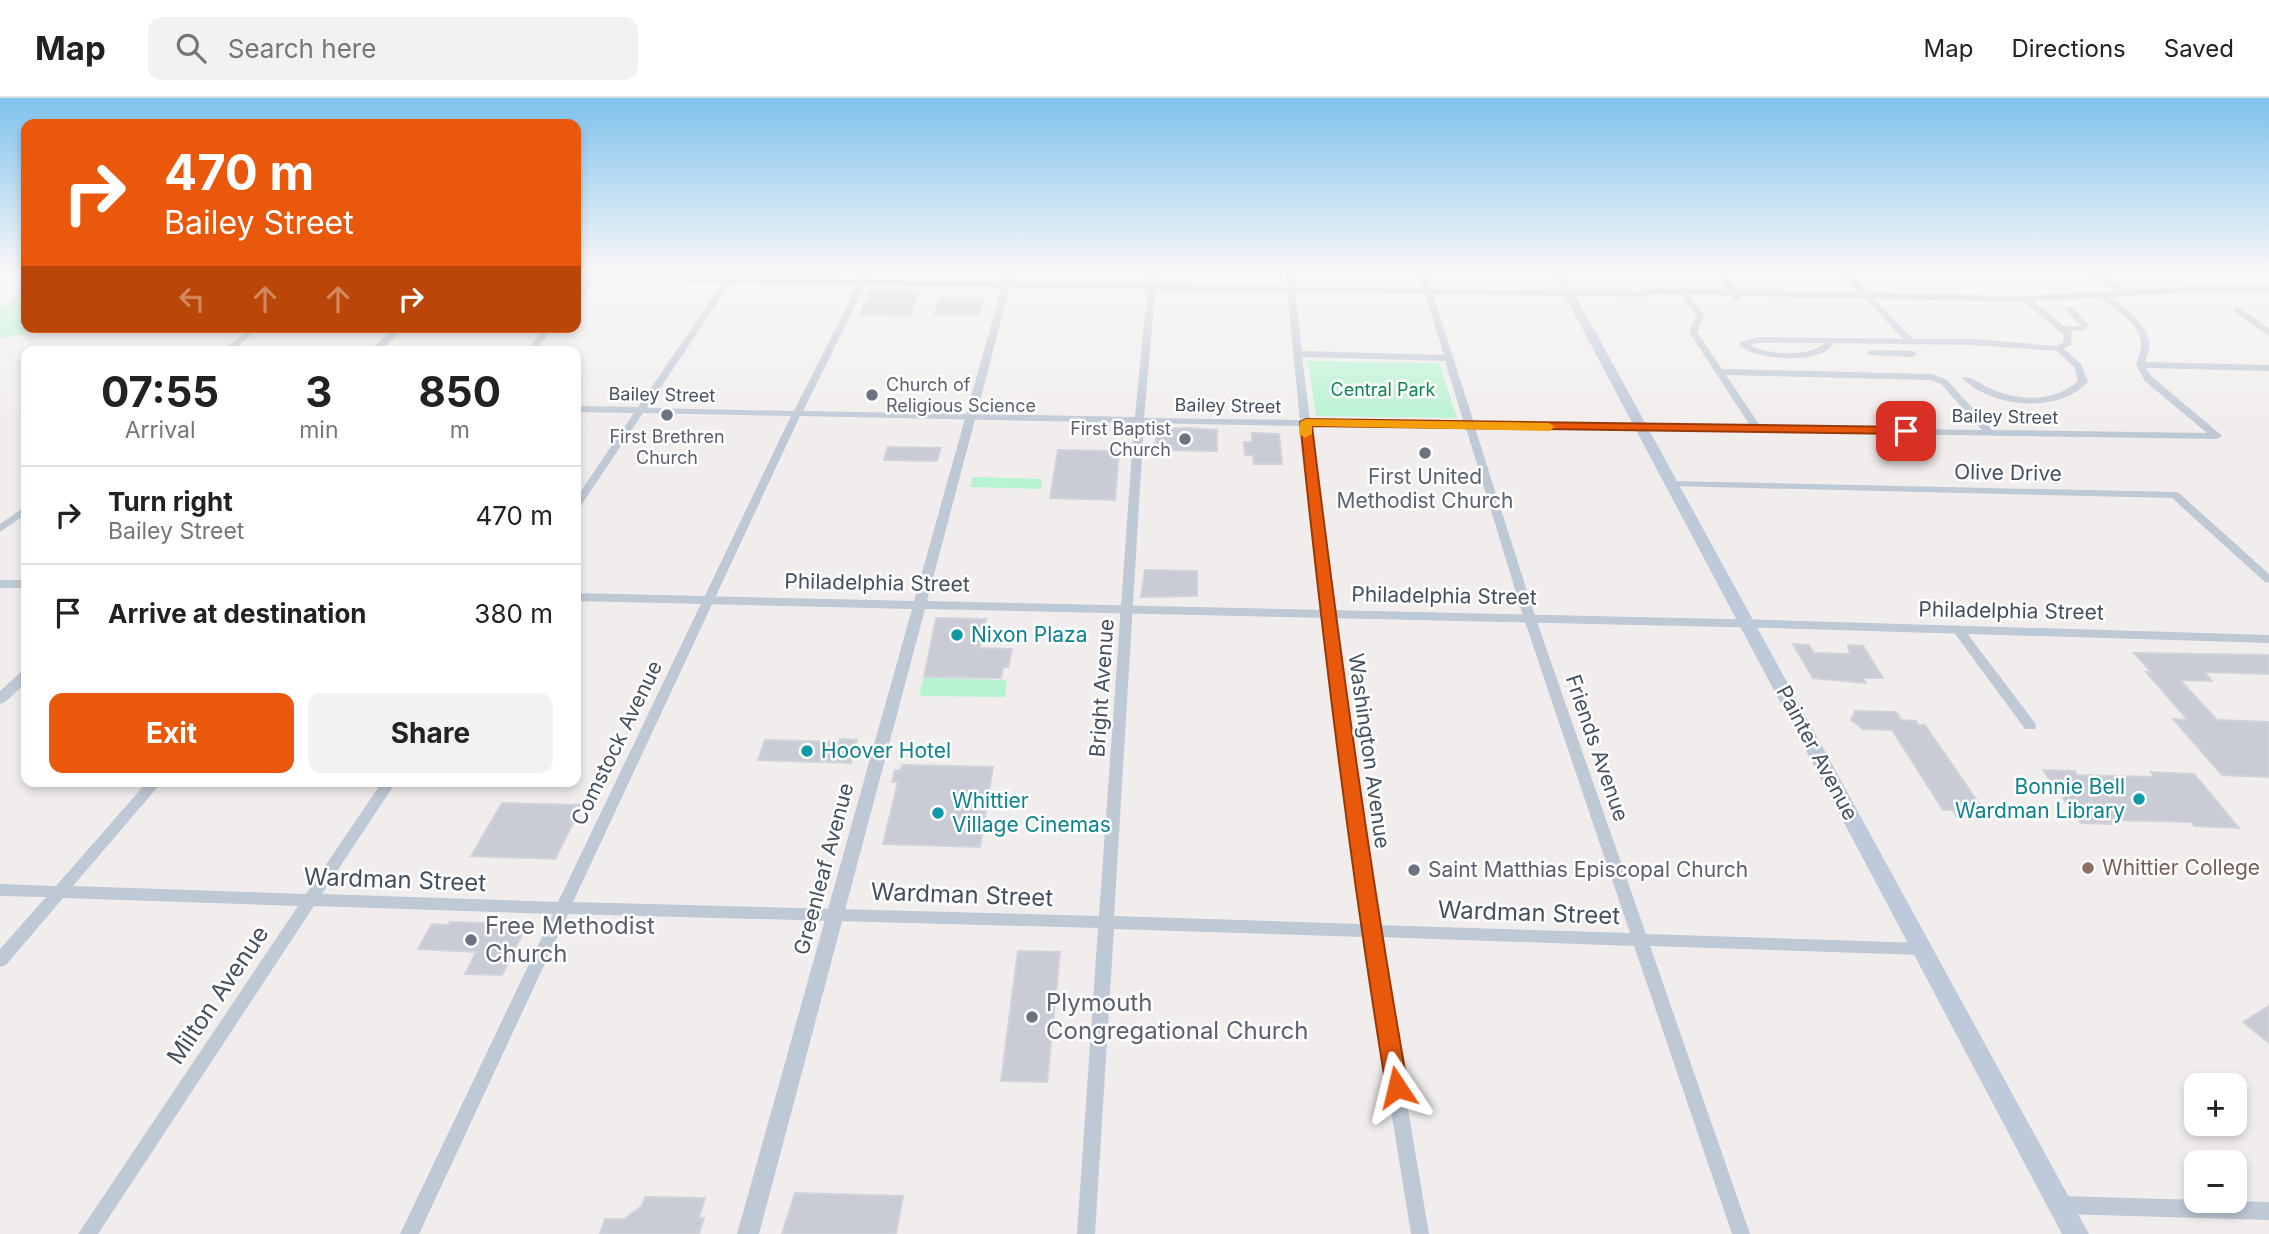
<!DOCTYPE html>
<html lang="en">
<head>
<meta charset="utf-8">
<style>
  :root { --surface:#fff; --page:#f2f2f2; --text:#222; --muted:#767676; --line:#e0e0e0; --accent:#ea580c }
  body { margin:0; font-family:Inter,sans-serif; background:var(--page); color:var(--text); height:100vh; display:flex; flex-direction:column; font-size:26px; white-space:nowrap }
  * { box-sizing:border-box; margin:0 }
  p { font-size:23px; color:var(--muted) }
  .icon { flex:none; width:38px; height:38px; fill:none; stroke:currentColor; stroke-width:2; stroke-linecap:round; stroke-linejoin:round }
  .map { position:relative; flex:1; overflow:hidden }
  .side { position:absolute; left:21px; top:248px; width:560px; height:441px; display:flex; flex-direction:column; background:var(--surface); border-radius:14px; box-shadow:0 4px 10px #0003 }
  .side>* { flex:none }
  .top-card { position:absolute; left:21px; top:21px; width:560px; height:214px; border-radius:14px; box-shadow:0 4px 10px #0003; background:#ea580c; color:#fff; overflow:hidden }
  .tools { position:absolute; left:2184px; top:975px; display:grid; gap:14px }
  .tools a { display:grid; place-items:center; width:63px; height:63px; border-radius:14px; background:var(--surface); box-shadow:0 4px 10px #0003; font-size:35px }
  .pin { position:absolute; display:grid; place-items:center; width:60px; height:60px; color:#fff; margin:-30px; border-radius:14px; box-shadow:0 4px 10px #0006 }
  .me { position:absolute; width:77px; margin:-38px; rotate:350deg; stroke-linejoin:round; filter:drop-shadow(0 0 5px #0008) }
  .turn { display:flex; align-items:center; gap:24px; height:147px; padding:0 28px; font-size:32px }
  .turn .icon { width:91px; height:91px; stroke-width:2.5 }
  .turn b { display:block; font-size:49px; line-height:60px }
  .lanes { display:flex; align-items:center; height:66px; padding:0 28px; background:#0003; justify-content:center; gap:35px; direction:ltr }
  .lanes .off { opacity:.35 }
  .eta { display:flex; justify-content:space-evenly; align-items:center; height:119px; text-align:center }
  .eta b { font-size:42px; font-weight:700; line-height:49px }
  .action { display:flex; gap:14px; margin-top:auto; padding:14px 28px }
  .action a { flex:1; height:80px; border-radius:14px; background:var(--accent); color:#fff; font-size:28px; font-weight:700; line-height:80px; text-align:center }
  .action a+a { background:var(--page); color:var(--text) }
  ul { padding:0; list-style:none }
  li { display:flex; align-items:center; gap:21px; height:98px; padding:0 28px; border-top:2px solid var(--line) }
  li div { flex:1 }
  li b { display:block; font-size:26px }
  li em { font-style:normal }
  header { display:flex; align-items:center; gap:42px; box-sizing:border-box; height:98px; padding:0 35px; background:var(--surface); border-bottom:2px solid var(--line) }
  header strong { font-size:33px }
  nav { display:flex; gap:38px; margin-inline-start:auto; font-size:24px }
  .search { width:490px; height:63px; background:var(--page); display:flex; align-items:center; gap:18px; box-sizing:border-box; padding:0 24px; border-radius:14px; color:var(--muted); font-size:26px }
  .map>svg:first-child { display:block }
  .green { fill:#b6f3d1 }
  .building { fill:#c9ccd4; stroke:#d1d3da; stroke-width:2 }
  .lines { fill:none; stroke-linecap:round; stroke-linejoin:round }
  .minor { fill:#bfc9d5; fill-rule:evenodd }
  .tertiary { fill:#bfc9d5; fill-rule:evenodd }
  .secondary { fill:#bec9d9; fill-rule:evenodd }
  .route { fill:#ea580c; stroke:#983908; stroke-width:2 }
  .slow { fill:#f59e0b }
  .worship-dot { fill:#6b7280; stroke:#fff; stroke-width:2.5 }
  .culture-dot { fill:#0f9aa8; stroke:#fff; stroke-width:2.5 }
  .education-dot { fill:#8d6e63; stroke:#fff; stroke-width:2.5 }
  .labels { text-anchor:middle; stroke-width:5; stroke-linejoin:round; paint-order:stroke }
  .far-worship-label { font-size:18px; fill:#5b616d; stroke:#fff; text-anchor:start }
  .far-park-label { font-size:18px; fill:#0d8650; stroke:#fff }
  .far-street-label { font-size:18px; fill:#44505d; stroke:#fff }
  .street-label { font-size:21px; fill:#44505d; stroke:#fff }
  .worship-label { font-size:21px; fill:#5b616d; stroke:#fff }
  .culture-label { font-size:21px; fill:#0d838f; stroke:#fff; text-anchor:start }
  .education-label { font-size:21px; fill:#785e54; stroke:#fff; text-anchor:start }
  .near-street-label { font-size:24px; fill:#44505d; stroke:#fff }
  .near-worship-label { font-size:24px; fill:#5b616d; stroke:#fff; text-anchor:start }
</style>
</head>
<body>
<header>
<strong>Map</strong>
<div class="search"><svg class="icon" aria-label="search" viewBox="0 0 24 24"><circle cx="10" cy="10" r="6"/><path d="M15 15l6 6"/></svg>Search here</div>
<nav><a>Map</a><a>Directions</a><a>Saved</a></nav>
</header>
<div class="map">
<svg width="2269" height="1136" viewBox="0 0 2269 1136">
  <rect width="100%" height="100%" fill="#f1eded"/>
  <path class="green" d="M 26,194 L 26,229 L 71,229 L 0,240 L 0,210 Z
    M 1308,263 L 1439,265 L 1457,320 L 1316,318 Z
    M 973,379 L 1042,381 L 1041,391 L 970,389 Z
    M 924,580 L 1007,582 L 1005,599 L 919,598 Z"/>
  <path class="building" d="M 871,192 L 893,193 L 920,193 L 910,218 L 859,217 Z
    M 940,200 L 984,200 L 979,217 L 934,217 Z
    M 1188,330 L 1217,332 L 1217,353 L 1157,352 L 1155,347 L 1158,331 Z
    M 1252,335 L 1279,336 L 1282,366 L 1254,366 L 1253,357 L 1245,357 L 1244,344 L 1252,344 Z
    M 888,349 L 941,350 L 937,363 L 884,362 Z
    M 1058,352 L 1119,353 L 1115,402 L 1050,400 Z
    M 1145,472 L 1197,473 L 1197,498 L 1141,499 Z
    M 936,520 L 986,521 L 980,550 L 1012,551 L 1008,569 L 1003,569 L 1001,580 L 924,579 Z
    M 1793,546 L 1809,547 L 1814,555 L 1850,556 L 1848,547 L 1863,548 L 1883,580 L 1863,580 L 1866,585 L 1813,580 Z
    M 2134,555 L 2269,557 L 2269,576 L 2204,574 L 2212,583 L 2180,582 L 2217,622 L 2269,624 L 2269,679 L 2222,677 L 2173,621 L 2188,622 L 2146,574 L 2151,574 Z
    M 1855,613 L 1896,614 L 1901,622 L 1916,623 L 1918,627 L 1925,627 L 1984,713 L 1970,712 L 1973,718 L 1956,718 L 1953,712 L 1943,712 L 1892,632 L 1863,631 L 1851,622 Z
    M 840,641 L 857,642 L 851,665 L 758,662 L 765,642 L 839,644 Z
    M 902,667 L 993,669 L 980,749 L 883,746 L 898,684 L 892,684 L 895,672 L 901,672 Z
    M 2043,672 L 2075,673 L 2077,677 L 2154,679 L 2151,674 L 2194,676 L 2239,730 L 2194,728 L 2191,724 L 2111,722 L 2114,726 L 2081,725 Z
    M 502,705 L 582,707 L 555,761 L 471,758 Z
    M 450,824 L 519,826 L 524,833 L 502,877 L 465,876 L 476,854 L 418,851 L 432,826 L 449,827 Z
    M 1018,853 L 1060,854 L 1047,984 L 1001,983 Z
    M 2269,908 L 2269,945 L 2243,924 Z
    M 795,1095 L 903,1098 L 896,1136 L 782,1136 Z
    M 645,1099 L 705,1100 L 699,1120 L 704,1120 L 699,1136 L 600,1136 L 605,1121 L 624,1121 L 642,1108 Z"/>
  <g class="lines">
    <path class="minor" d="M 594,174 L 602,174 L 579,202 L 576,202 L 576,195 Z
      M 730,174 L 738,174 L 647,310 L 794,313 L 864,174 L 872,174 L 803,313 L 1135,319 L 1149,174 L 1157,174 L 1144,320 L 1300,322 L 1285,174 L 1293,174 L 1302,253 L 1444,257 L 1418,174 L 1426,174 L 1474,325 L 1751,329 L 1689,234 L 1696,218 L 1680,194 L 1684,192 L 1687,192 L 1704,218 L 1697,234 L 1722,271 L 1932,276 L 1947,282 L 1992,332 L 2207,335 L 2145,283 L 2136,267 C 2137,262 2140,256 2141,250 C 2144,227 2114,211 2099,199 L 2099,195 L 2102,195 C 2118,203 2145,223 2149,242 C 2151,250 2147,257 2145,264 L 2269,267 L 2269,273 L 2146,270 L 2152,279 L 2220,336 L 2222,338 L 2217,341 L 1475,330 L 1536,521 L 1646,836 L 1922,845 L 1927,846 L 1930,851 L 1927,856 L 1922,857 L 1650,848 L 1750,1136 L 1732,1136 L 1634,848 L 1379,839 L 1429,1136 L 1411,1136 L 1363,839 L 1114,831 L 1095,1136 L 1077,1136 L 1098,830 L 568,816 L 419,1136 L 400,1136 L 553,816 L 314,808 L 98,1136 L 78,1136 L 298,808 L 63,800 L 6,867 L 0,869 L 0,851 L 46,799 L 0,798 L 0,786 L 56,788 L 147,684 L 162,684 L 73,788 L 306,796 L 382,684 L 396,684 L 322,796 L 558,804 L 791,318 L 643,315 L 580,409 L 576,410 L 576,400 L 634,315 L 576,314 L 576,308 L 638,309 ZM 1302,259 L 1445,263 L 1464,325 L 1310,322 ZM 1726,277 L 1931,282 L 1941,286 L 1982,332 L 1761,329 ZM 800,318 L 1134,325 L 1099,818 L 573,804 ZM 1144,325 L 1301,328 L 1362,826 L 1114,818 ZM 1310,328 L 1466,330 L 1524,521 L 1630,835 L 1377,827 Z
      M 1715,174 L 1723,174 L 1742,200 L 1741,202 L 1735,202 Z
      M 1840,174 L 1848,174 L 1913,241 L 1973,241 L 2057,248 L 2063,245 L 2064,237 L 2021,201 L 2028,199 L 2064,228 L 2080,228 L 2064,210 L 2071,208 L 2089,227 L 2085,232 L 2070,233 L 2072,236 L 2071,246 L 2064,251 L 2081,266 L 2088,284 C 2058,316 1993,310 1963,281 L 1964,279 C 1973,279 1980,286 1989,290 C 2017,303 2054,305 2078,283 L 2074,269 L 2057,253 L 1973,247 L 1835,245 C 1831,249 1827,253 1822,255 C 1803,264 1756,261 1740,248 L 1740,244 L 1758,239 L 1903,241 ZM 1758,245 L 1825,245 C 1807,260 1770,257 1750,247 Z
      M 2088,174 L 2097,174 L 2130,195 L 2123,197 Z
      M 2234,210 L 2240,210 L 2269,231 L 2269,238 L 2234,214 Z
      M 251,229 L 260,229 L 231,254 L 221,254 Z
      M 545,229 L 554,229 L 534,254 L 525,254 Z
      M 1871,252 L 1913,253 L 1917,256 L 1913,259 L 1868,257 L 1867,255 Z
      M 1672,383 L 2175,394 L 2179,395 L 2269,476 L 2269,485 L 2265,484 L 2172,400 L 1668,388 L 1668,384 Z
      M 26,408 L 26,416 L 0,434 L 0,426 Z
      M 1959,529 L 1963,530 L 2035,625 L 2036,628 L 2035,631 L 2025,631 L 1953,533 Z
      M 2060,1098 L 2269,1104 L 2269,1122 L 2060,1116 L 2054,1113 L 2051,1107 L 2054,1101 Z"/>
    <path class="tertiary" d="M 1006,174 L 1014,174 L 927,503 L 1773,522 L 2269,537 L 2269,545 L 1773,530 L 925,511 L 759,1136 L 737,1136 L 912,511 L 576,503 L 576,495 L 914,503 Z
      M 1554,174 L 1562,174 L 1572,192 L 1644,193 L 1653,190 L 2025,198 L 2199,188 L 2269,188 L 2269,194 L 2199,194 L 2025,204 L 1654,196 L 1645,199 L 1569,198 L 1564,195 Z
      M 394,229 L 405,229 L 380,254 L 369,254 Z
      M 0,482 L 26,482 L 26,490 L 0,490 Z
      M 26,572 L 26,585 L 5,604 L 0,606 L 0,593 L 21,574 Z"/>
    <path class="secondary" d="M 576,177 L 1573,193 L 2089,1136 L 2062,1136 L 1565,198 L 576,183 Z"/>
  </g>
  <linearGradient id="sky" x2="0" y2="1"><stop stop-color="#7ec2ed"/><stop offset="0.52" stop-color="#f9f7f7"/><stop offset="1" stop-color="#f9f7f7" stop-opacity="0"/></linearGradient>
  <rect width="2269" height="333" fill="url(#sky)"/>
  <path class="route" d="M 1306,321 L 1906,329 L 1912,333 L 1906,336 L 1312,328 C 1339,549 1369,770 1408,989 L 1405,997 L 1397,1000 L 1389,997 L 1386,989 C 1350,769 1323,547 1300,324 Z"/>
  <path class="slow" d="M 1306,321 L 1549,325 L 1555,329 L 1549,333 L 1312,328 L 1312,336 L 1305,340 L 1299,336 L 1300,324 Z"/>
  <g class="worship-dot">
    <circle cx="872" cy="297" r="7"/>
    <circle cx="667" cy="317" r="7"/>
    <circle cx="1185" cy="341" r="7"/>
    <circle cx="1425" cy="355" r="7"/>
    <circle cx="1414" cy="772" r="7"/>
    <circle cx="471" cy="842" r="7"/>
    <circle cx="1032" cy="919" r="7"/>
  </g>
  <g class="culture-dot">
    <circle cx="957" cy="537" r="7"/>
    <circle cx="807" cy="653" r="7"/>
    <circle cx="2139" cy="701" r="7"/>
    <circle cx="938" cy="715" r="7"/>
  </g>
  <circle class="education-dot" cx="2088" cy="770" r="7"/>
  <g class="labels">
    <g class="far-worship-label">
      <text x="886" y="293">Church of<tspan x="886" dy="21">Religious Science</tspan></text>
      <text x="1171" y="337" text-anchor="end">First Baptist<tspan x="1171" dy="21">Church</tspan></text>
      <text x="667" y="345" text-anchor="middle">First Brethren<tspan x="667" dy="21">Church</tspan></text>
    </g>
    <g class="far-park-label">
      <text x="1383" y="298">Central Park</text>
    </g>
    <g class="far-street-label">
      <text transform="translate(662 297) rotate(1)" y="6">Bailey Street</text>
      <text transform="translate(1228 308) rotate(1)" y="6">Bailey Street</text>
      <text transform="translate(2005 319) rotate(1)" y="6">Bailey Street</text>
    </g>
    <g class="street-label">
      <text transform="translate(2008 375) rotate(1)" y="7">Olive Drive</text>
      <text transform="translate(877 485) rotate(1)" y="7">Philadelphia Street</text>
      <text transform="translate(1444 498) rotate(1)" y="7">Philadelphia Street</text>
      <text transform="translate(2011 513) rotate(1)" y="7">Philadelphia Street</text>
      <text transform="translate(1102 590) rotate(-86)" y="7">Bright Avenue</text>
      <text transform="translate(617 645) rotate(-64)" y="7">Comstock Avenue</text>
      <text transform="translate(1597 650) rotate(71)" y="7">Friends Avenue</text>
      <text transform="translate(1369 653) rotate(82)" y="7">Washington Avenue</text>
      <text transform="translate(1817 655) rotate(62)" y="7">Painter Avenue</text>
      <text transform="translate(824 771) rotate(-75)" y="7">Greenleaf Avenue</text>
    </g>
    <g class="worship-label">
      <text x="1425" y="386">First United<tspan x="1425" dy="24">Methodist Church</tspan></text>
      <text x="1428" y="779" text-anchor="start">Saint Matthias Episcopal Church</text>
    </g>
    <g class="culture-label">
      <text x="971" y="544">Nixon Plaza</text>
      <text x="821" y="660">Hoover Hotel</text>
      <text x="2125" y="696" text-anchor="end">Bonnie Bell<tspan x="2125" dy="24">Wardman Library</tspan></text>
      <text x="952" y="710">Whittier<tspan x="952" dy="24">Village Cinemas</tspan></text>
    </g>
    <g class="education-label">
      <text x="2102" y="777">Whittier College</text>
    </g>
    <g class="near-street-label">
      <text transform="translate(395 782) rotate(2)" y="8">Wardman Street</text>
      <text transform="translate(962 797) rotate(2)" y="8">Wardman Street</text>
      <text transform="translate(1529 815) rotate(2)" y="8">Wardman Street</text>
      <text transform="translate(218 897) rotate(-56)" y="8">Milton Avenue</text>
    </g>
    <g class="near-worship-label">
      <text x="485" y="836">Free Methodist<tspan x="485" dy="28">Church</tspan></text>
      <text x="1046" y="913">Plymouth<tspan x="1046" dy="28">Congregational Church</tspan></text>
    </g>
  </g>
</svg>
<div class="tools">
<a>+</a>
<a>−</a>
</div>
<div class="pin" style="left:1906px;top:333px;background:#d93025"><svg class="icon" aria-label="arrive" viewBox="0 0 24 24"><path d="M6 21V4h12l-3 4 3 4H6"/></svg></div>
<svg class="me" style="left:1397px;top:989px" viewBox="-20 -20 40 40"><path d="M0-17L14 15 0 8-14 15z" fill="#ea580c" stroke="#fff" stroke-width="4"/></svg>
<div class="top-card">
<div class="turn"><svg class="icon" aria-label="right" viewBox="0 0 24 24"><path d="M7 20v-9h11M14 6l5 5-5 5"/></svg><div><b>470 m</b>Bailey Street</div></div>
<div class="lanes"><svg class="icon off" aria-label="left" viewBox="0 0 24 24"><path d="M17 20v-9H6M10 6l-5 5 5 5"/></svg><svg class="icon off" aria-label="ahead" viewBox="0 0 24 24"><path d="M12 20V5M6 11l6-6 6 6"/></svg><svg class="icon off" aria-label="ahead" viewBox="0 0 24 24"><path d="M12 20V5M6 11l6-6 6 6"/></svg><svg class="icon" aria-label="right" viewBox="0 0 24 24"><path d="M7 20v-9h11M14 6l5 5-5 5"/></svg></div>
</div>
<section class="side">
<div class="eta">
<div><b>07:55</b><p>Arrival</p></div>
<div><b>3</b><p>min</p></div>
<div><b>850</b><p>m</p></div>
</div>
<ul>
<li><svg class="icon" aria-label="right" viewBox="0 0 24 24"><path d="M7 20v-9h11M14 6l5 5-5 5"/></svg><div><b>Turn right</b><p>Bailey Street</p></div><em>470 m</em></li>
<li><svg class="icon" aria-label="arrive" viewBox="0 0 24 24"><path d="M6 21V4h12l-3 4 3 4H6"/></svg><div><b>Arrive at destination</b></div><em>380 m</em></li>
</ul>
<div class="action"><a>Exit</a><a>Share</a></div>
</section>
</div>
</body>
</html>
